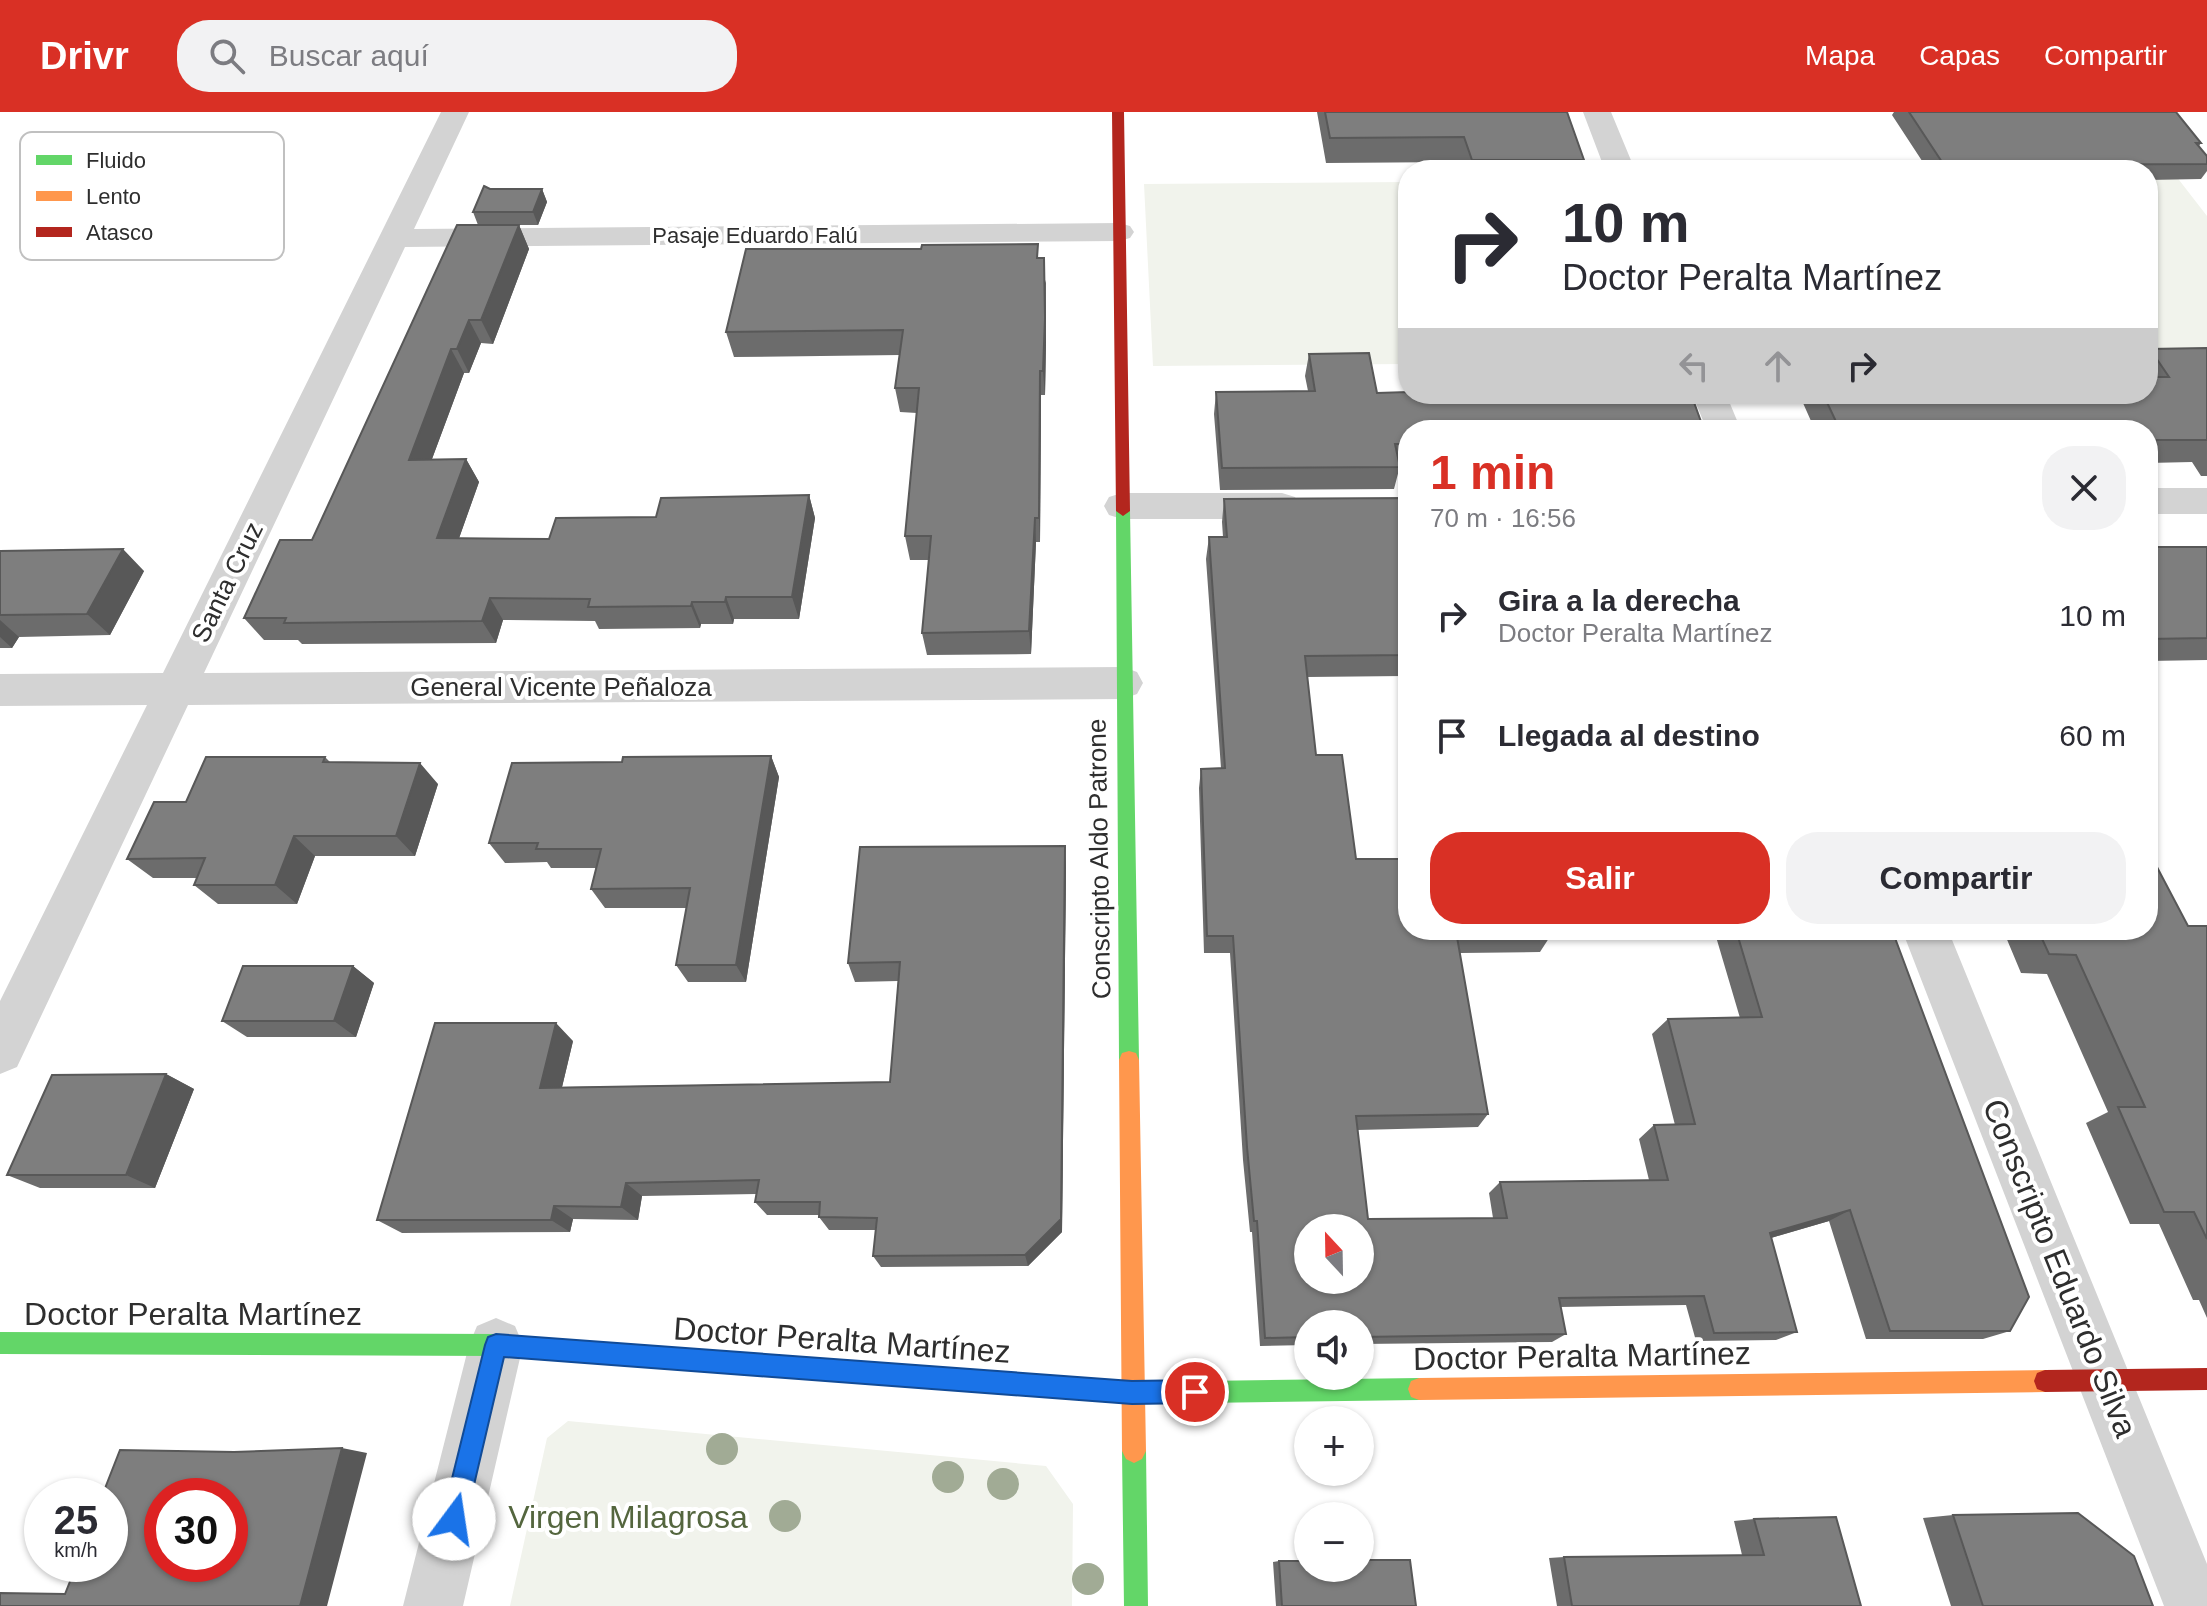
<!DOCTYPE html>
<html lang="es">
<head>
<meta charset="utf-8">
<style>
  :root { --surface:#fff; --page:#f2f2f3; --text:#2b2b33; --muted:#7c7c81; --accent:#d93025 }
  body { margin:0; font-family:Arial,sans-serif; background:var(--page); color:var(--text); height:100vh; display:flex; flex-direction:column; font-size:30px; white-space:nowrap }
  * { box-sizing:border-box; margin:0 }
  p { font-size:26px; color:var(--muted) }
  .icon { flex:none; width:44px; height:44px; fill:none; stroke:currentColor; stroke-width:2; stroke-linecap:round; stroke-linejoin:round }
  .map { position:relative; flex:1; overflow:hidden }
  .drawer { position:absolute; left:1398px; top:308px; width:760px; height:520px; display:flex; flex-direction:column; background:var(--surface); border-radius:32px; box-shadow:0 2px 6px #0004 }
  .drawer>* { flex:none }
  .hud { position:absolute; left:1398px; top:48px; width:760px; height:244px; border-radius:32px; box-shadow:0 2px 6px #0004; background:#fff; color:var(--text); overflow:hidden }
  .needle { width:52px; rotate:338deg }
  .controls { position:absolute; left:1294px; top:1102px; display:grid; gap:16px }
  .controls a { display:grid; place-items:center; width:80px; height:80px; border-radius:50%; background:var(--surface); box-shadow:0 2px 6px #0004; font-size:40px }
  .speed { position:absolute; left:24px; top:1366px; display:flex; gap:16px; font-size:40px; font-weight:700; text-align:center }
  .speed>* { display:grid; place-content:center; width:104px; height:104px; border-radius:50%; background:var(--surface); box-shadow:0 2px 6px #0004; line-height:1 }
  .speed small { font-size:20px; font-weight:400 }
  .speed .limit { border:12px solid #d22; background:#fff; color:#111 }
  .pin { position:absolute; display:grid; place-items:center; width:68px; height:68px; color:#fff; margin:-34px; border:4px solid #fff; border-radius:50%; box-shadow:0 2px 8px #0007 }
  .me { position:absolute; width:88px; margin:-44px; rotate:14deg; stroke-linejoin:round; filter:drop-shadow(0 0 6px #0008) }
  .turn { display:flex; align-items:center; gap:28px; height:168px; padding:0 32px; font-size:36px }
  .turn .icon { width:104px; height:104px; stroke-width:2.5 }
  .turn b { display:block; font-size:56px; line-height:68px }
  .lanes { display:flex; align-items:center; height:76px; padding:0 32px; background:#0003; justify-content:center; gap:40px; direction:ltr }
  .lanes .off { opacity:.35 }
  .round { display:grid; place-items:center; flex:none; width:84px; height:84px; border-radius:32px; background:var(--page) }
  .head { display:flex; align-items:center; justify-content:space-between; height:136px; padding:0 32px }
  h1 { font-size:48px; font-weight:800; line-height:60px; color:var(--accent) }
  .action { display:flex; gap:16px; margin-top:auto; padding:16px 32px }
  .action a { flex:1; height:92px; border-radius:32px; background:var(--accent); color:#fff; font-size:32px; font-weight:800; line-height:92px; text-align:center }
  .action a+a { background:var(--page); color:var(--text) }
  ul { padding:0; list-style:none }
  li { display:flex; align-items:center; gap:24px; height:120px; padding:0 32px }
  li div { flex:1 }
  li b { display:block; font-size:30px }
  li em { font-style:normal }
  header { display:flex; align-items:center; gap:48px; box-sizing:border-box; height:112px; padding:0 40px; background:var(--accent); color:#fff }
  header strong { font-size:38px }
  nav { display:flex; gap:44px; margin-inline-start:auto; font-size:28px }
  .search { width:560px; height:72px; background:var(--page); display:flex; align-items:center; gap:20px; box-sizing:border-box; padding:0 28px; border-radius:32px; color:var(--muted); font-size:30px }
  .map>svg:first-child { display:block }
  .green { fill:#f1f3ec }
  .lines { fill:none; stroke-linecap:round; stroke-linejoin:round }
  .street { fill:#d3d3d3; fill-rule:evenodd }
  .fast { fill:#63d668; fill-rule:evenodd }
  .slow { fill:#ff974d; fill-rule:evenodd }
  .jam { fill:#b3261e; fill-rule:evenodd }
  .tree { fill:#a1ab95 }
  .wall { fill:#6c6c6c }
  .shaded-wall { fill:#585858 }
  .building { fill:#7e7e7e; stroke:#585858; stroke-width:2; fill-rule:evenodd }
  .route { fill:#1a73e8; stroke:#114b97; stroke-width:2 }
  .labels { text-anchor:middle; stroke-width:8; stroke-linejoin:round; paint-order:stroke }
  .far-street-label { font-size:22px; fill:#2e2e2e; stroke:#fff }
  .street-label { font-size:26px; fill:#2e2e2e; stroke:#fff }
  .near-street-label { font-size:32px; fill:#2e2e2e; stroke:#fff }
  .near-park-label { font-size:32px; fill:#54663e; stroke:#fff }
  .key { fill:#fff; stroke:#c0c0c0; stroke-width:2 }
  .key-label { font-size:22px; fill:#2e2e2e }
</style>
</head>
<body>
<header>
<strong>Drivr</strong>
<div class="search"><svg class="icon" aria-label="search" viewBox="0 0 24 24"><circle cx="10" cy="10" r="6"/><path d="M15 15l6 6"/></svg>Buscar aquí</div>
<nav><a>Mapa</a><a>Capas</a><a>Compartir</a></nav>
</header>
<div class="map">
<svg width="2207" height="1494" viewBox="0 0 2207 1494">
  <rect width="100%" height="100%" fill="#fff"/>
  <path class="green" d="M 2148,64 L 2176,64 L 2207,104 L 2207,245 L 2148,245 Z
    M 1408,70 L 1408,252 L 1153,254 L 1144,72 Z
    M 568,1309 L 1046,1354 L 1073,1392 L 1072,1494 L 510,1494 L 547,1326 Z"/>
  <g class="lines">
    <path class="street" d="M 441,0 L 469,0 L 414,117 L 1119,111 L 1130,114 L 1134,120 L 1130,126 L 1119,129 L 405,135 L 204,561 L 1123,555 L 1137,560 L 1143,571 L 1137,582 L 1123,587 L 188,593 L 17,955 L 0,962 L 0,889 L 147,593 L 0,594 L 0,562 L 163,561 Z
      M 1583,0 L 1611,0 L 1635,58 L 1605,58 Z
      M 1692,282 L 1726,282 L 1741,318 L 1707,318 Z
      M 2148,376 L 2207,376 L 2207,402 L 2148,402 Z
      M 1122,381 L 1282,381 L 1295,385 L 1300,394 L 1295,403 L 1282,407 L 1122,407 L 1109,403 L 1104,394 L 1109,385 Z
      M 1902,818 L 1948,818 L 2207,1452 L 2207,1494 L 2164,1494 Z
      M 496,1206 L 515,1214 L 523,1233 L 463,1494 L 403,1494 L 469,1233 L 477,1214 Z"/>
    <path class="fast" d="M 1123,394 L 1130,399 L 1139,948 L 1136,955 L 1129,957 L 1122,955 L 1119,948 L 1116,399 Z
      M 0,1220 L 496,1222 L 644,1233 L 652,1236 L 655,1244 L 652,1252 L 644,1255 L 496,1244 L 0,1242 Z
      M 1057,1264 L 1132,1270 L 1419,1266 L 1427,1269 L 1430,1277 L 1427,1285 L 1419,1288 L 1132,1292 L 1057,1286 L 1049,1283 L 1046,1275 L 1049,1267 Z
      M 1134,1327 L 1142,1331 L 1146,1339 L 1148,1494 L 1124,1494 L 1122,1339 L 1126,1331 Z"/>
    <path class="slow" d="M 1129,939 L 1136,941 L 1139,948 L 1146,1339 L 1142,1347 L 1134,1351 L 1126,1347 L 1122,1339 L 1119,948 L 1122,941 Z
      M 2045,1258 L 2053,1261 L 2056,1269 L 2053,1277 L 2045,1280 L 1419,1288 L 1411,1285 L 1408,1277 L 1411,1269 L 1419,1266 Z"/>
    <path class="jam" d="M 1112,0 L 1124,0 L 1130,399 L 1123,404 L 1116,399 Z
      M 644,1233 L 1057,1264 L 1065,1267 L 1068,1275 L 1065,1283 L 1057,1286 L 644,1255 L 636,1252 L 633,1244 L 636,1236 Z
      M 2207,1256 L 2207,1278 L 2045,1280 L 2037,1277 L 2034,1269 L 2037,1261 L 2045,1258 Z"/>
  </g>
  <g class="tree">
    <circle cx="722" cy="1337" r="16"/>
    <circle cx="948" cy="1365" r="16"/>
    <circle cx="1003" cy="1372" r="16"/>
    <circle cx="785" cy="1404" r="16"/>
    <circle cx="1088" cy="1467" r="16"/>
  </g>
  <path class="wall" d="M 1317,0 L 1567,0 L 1584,48 L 1581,58 L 1461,58 L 1458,50 L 1326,51 Z
    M 1894,0 L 2176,0 L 2201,31 L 2199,34 L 2207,44 L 2207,59 L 2201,67 L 2148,68 L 2148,58 L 1928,58 L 1892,3 Z
    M 490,77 L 542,77 L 547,90 L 538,113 L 519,113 L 529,137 L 493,232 L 481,231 L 469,261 L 464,261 L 432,347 L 466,347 L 479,370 L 459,426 L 549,427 L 656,405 L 809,383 L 815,406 L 799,507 L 734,507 L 733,512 L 701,512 L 700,516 L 599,517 L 595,509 L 503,508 L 496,531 L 302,532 L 298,528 L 264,528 L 244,506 L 312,428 L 478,113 L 473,100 Z
    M 1038,132 L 1038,146 L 1046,171 L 1046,231 L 1045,283 L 1041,283 L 1040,430 L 1036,430 L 1031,542 L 927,543 L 922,521 L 929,448 L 910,448 L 905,424 L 917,301 L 900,300 L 895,276 L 900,243 L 734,245 L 726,220 L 921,137 Z
    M 2207,236 L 2207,364 L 2201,364 L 2192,350 L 2148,351 L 2148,318 L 1815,318 L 1799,282 L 2148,282 L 2148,239 L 2150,237 Z
    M 1309,242 L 1377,281 L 1408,318 L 1408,354 L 1400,354 L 1394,377 L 1220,378 L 1214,302 L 1216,280 L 1308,279 L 1305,264 Z
    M 1224,387 L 1408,390 L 1408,587 L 1404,564 L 1307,565 L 1316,643 L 1356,747 L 1551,823 L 1540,840 L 1460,841 L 1488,1002 L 1478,1015 L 1357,1018 L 1368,1107 L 1493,1106 L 1489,1081 L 1500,1070 L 1649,1068 L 1639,1027 L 1654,1013 L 1675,1013 L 1652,922 L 1668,907 L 1740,906 L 1714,818 L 1892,818 L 2010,1219 L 1983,1227 L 1866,1227 L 1829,1109 L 1771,1126 L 1797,1220 L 1776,1228 L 1696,1229 L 1686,1193 L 1616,1194 L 1560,1195 L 1566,1222 L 1552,1230 L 1360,1232 L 1360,1212 L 1308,1212 L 1308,1233 L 1260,1234 L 1252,1120 L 1250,1120 L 1243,1048 L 1230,841 L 1204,841 L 1199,676 L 1201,657 L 1221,656 L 1206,447 L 1209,425 L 1223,425 L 1222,410 Z
    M 2148,435 L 2207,435 L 2207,548 L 2148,549 Z
    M 0,439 L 144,459 L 110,523 L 19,525 L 12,536 L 0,536 Z
    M 771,644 L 779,665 L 746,870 L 688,870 L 676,853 L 687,796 L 605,796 L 591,777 L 596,756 L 551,756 L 547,750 L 505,751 L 489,731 L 622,650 Z
    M 325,645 L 330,650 L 438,672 L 415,744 L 315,744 L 297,792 L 218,792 L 194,773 L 197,766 L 153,766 L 127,747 L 186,690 Z
    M 1065,734 L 1066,756 L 1062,1120 L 1028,1154 L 881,1155 L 873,1144 L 876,1118 L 829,1118 L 819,1105 L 819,1103 L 767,1103 L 755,1090 L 756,1082 L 642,1084 L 638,1108 L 573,1107 L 570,1120 L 402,1121 L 377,1108 L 573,929 L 562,975 L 890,970 L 898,869 L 855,870 L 848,851 Z
    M 2188,814 L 2207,814 L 2207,1206 L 2199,1188 L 2193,1188 L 2159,1112 L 2130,1112 L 2086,1011 L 2108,1000 L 2047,862 L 2021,861 L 2003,818 L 2148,818 Z
    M 353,854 L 374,871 L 356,925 L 247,925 L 222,909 Z
    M 166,962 L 194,977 L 155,1076 L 40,1076 L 7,1063 Z
    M 1953,1403 L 2153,1494 L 1951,1494 L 1923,1406 Z
    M 1754,1407 L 1861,1494 L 1557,1494 L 1549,1446 L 1564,1445 L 1742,1443 L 1734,1409 Z
    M 1279,1449 L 1416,1494 L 1276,1494 L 1273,1450 Z"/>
  <path class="shaded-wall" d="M 542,77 L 547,90 L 538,113 L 533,100 Z
    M 519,113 L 529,137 L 493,232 L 481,208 Z
    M 1044,146 L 1046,231 L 1045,283 L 1043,259 Z
    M 469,208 L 481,231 L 469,261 L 457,237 Z
    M 451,237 L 464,261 L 423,371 L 409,348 Z
    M 1040,259 L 1041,283 L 1040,430 L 1039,406 Z
    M 466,347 L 479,370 L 451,449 L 437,426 Z
    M 809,383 L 815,406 L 799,507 L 792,485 Z
    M 1035,406 L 1036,430 L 1031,542 L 1029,519 Z
    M 123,437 L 144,459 L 110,523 L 87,502 Z
    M 726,485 L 734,507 L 733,512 L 725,490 Z
    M 490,486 L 503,508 L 496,531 L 482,509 Z
    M 692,490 L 701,512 L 700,516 L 691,494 Z
    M 0,508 L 19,525 L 12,536 L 0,525 Z
    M 771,644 L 779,665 L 746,870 L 736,853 Z
    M 420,651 L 438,672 L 415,744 L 396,724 Z
    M 294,724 L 315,744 L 297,792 L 275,773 Z
    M 1065,734 L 1066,756 L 1062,1120 L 1028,1154 L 1025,1143 Z
    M 353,854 L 374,871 L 356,925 L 334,909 Z
    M 556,911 L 573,929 L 558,992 L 540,976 Z
    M 166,962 L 194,977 L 155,1076 L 126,1063 Z
    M 626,1071 L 642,1084 L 638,1108 L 621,1095 Z
    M 554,1094 L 573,1107 L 570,1120 L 551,1108 Z
    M 1850,1098 L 1829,1109 L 1750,1132 L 1770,1121 Z
    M 342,1336 L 367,1341 L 327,1494 L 300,1494 Z"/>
  <path class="building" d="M 1325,0 L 1567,0 L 1584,48 L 1472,48 L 1464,25 L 1330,26 Z
    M 1909,0 L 2176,0 L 2201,31 L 2196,31 L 2207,44 L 2207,52 L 1944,53 Z
    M 484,74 L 490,77 L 542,77 L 533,100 L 473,100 Z
    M 457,113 L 519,113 L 481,208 L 469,208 L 457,237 L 451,237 L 409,348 L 466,347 L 437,426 L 549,427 L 556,406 L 656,405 L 661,386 L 809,383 L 792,485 L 726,485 L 725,490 L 692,490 L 691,494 L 588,495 L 590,487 L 490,486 L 482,509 L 284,511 L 286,506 L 244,506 L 280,428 L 312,428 Z
    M 1038,132 L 1037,146 L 1044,146 L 1045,206 L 1043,259 L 1040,259 L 1039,406 L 1035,406 L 1029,519 L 922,521 L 931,424 L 905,424 L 919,276 L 895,276 L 903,218 L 726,220 L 746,137 L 921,137 L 922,133 Z
    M 2207,236 L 2207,328 L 2148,328 L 2148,318 L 1840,318 L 1823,282 L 2148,282 L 2148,265 L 2169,265 L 2150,237 Z
    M 1369,241 L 1377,281 L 1408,280 L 1408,282 L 1691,282 L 1704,318 L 1408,318 L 1408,332 L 1395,332 L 1400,355 L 1222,356 L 1216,280 L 1315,279 L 1309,242 Z
    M 1407,386 L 1408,543 L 1305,544 L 1316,643 L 1342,643 L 1356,747 L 1408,747 L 1408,818 L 1550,818 L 1551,823 L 1457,825 L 1488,1002 L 1356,1004 L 1368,1107 L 1507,1106 L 1500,1070 L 1668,1068 L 1654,1013 L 1695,1012 L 1668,907 L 1762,905 L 1736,818 L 1892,818 L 2029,1185 L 2010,1219 L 1890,1219 L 1850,1098 L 1770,1121 L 1797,1220 L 1714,1221 L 1704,1184 L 1632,1185 L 1559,1186 L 1566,1222 L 1360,1225 L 1360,1212 L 1308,1212 L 1308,1225 L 1265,1226 L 1257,1109 L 1254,1109 L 1247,1035 L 1233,824 L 1207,824 L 1201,657 L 1225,656 L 1209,425 L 1227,425 L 1224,387 ZM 1308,1116 L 1360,1116 L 1360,1168 L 1308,1168 Z
    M 2148,435 L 2207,435 L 2207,526 L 2148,527 Z
    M 123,437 L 87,502 L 0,503 L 0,439 Z
    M 771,644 L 736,853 L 676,853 L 690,776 L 591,777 L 601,737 L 536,737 L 538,731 L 489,731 L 512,651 L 622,650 L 623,645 Z
    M 206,645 L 325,645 L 323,650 L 420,651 L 396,724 L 294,724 L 275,773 L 194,773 L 205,746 L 127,747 L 154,690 L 186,690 Z
    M 1065,734 L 1061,1107 L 1025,1143 L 873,1144 L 877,1106 L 819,1105 L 820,1090 L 755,1090 L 759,1068 L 626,1071 L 621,1095 L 554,1094 L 551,1108 L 377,1108 L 435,911 L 556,911 L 540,976 L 890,970 L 900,850 L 848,851 L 860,735 Z
    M 2148,738 L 2188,814 L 2207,814 L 2207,1127 L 2194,1100 L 2164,1100 L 2118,995 L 2145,995 L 2076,843 L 2049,842 L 2038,818 L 2148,818 Z
    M 243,854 L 353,854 L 334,909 L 222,909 Z
    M 166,962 L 126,1063 L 7,1063 L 52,963 Z
    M 342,1336 L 300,1494 L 0,1494 L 0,1481 L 65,1482 L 77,1452 L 110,1452 L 110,1384 L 102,1384 L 120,1338 L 234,1340 ZM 162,1384 L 230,1384 L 230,1452 L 162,1452 Z
    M 2078,1401 L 2134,1444 L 2153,1494 L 1983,1494 L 1953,1403 Z
    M 1836,1405 L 1861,1494 L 1572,1494 L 1564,1445 L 1764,1443 L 1754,1407 Z
    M 1360,1448 L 1410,1448 L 1416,1494 L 1282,1494 L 1279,1449 L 1308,1449 L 1308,1456 L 1360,1456 Z"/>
  <path class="route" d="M 496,1222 L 1132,1269 L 1195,1268 L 1203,1271 L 1206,1280 L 1203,1288 L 1195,1291 L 1132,1292 L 504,1245 L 466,1407 L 463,1416 L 454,1419 L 446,1416 L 442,1407 L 485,1233 L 488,1225 Z"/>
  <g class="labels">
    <g class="far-street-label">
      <text x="755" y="131">Pasaje Eduardo Falú</text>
    </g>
    <g class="street-label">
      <text transform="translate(227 470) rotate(-64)" y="9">Santa Cruz</text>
      <text x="561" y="584">General Vicente Peñaloza</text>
      <text transform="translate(1099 747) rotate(-91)" y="9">Conscripto Aldo Patrone</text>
    </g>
    <g class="near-street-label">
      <text transform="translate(2060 1156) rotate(68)" y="11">Conscripto Eduardo Silva</text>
      <text x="193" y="1213">Doctor Peralta Martínez</text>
      <text transform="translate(842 1228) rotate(4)" y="11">Doctor Peralta Martínez</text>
      <text transform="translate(1582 1244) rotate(-1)" y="11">Doctor Peralta Martínez</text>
    </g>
    <g class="near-park-label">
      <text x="628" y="1416">Virgen Milagrosa</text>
    </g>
  </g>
  <rect x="20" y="20" width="264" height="128" rx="12" class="key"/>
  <rect x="36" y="43" width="36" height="10" fill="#63d668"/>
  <rect x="36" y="79" width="36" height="10" fill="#ff974d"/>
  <rect x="36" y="115" width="36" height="10" fill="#b3261e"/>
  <g class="key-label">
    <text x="86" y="56">Fluido</text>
    <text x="86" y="92">Lento</text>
    <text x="86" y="128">Atasco</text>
  </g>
</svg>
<div class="controls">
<a><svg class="needle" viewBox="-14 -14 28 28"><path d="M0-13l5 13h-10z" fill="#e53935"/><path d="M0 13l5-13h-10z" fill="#7c7c81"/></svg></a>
<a><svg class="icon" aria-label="sound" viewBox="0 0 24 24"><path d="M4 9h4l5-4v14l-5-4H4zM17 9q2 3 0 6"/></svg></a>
<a>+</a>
<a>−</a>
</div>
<div class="speed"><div>25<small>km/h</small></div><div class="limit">30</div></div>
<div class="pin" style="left:1195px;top:1280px;background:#d93025"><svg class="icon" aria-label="arrive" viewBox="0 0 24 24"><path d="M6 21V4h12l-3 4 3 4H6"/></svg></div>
<svg class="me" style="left:454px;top:1407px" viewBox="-20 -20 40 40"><circle r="19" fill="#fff"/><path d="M0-13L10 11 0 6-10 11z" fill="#1a73e8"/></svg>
<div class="hud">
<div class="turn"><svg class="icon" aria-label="right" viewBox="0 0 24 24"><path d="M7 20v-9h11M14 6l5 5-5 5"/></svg><div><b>10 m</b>Doctor Peralta Martínez</div></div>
<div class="lanes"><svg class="icon off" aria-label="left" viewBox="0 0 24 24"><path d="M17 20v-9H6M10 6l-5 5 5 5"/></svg><svg class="icon off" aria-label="ahead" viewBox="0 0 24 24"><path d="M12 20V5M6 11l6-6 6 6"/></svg><svg class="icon" aria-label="right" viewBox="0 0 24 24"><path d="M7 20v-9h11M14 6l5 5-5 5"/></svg></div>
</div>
<section class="drawer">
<div class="head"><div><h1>1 min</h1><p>70 m · 16:56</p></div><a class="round"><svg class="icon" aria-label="close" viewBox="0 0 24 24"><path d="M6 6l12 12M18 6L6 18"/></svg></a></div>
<ul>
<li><svg class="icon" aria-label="right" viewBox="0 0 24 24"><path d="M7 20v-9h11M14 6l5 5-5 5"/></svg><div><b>Gira a la derecha</b><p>Doctor Peralta Martínez</p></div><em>10 m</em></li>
<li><svg class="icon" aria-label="arrive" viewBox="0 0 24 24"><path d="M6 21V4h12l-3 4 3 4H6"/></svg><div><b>Llegada al destino</b></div><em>60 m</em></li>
</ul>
<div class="action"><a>Salir</a><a>Compartir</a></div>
</section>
</div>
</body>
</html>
